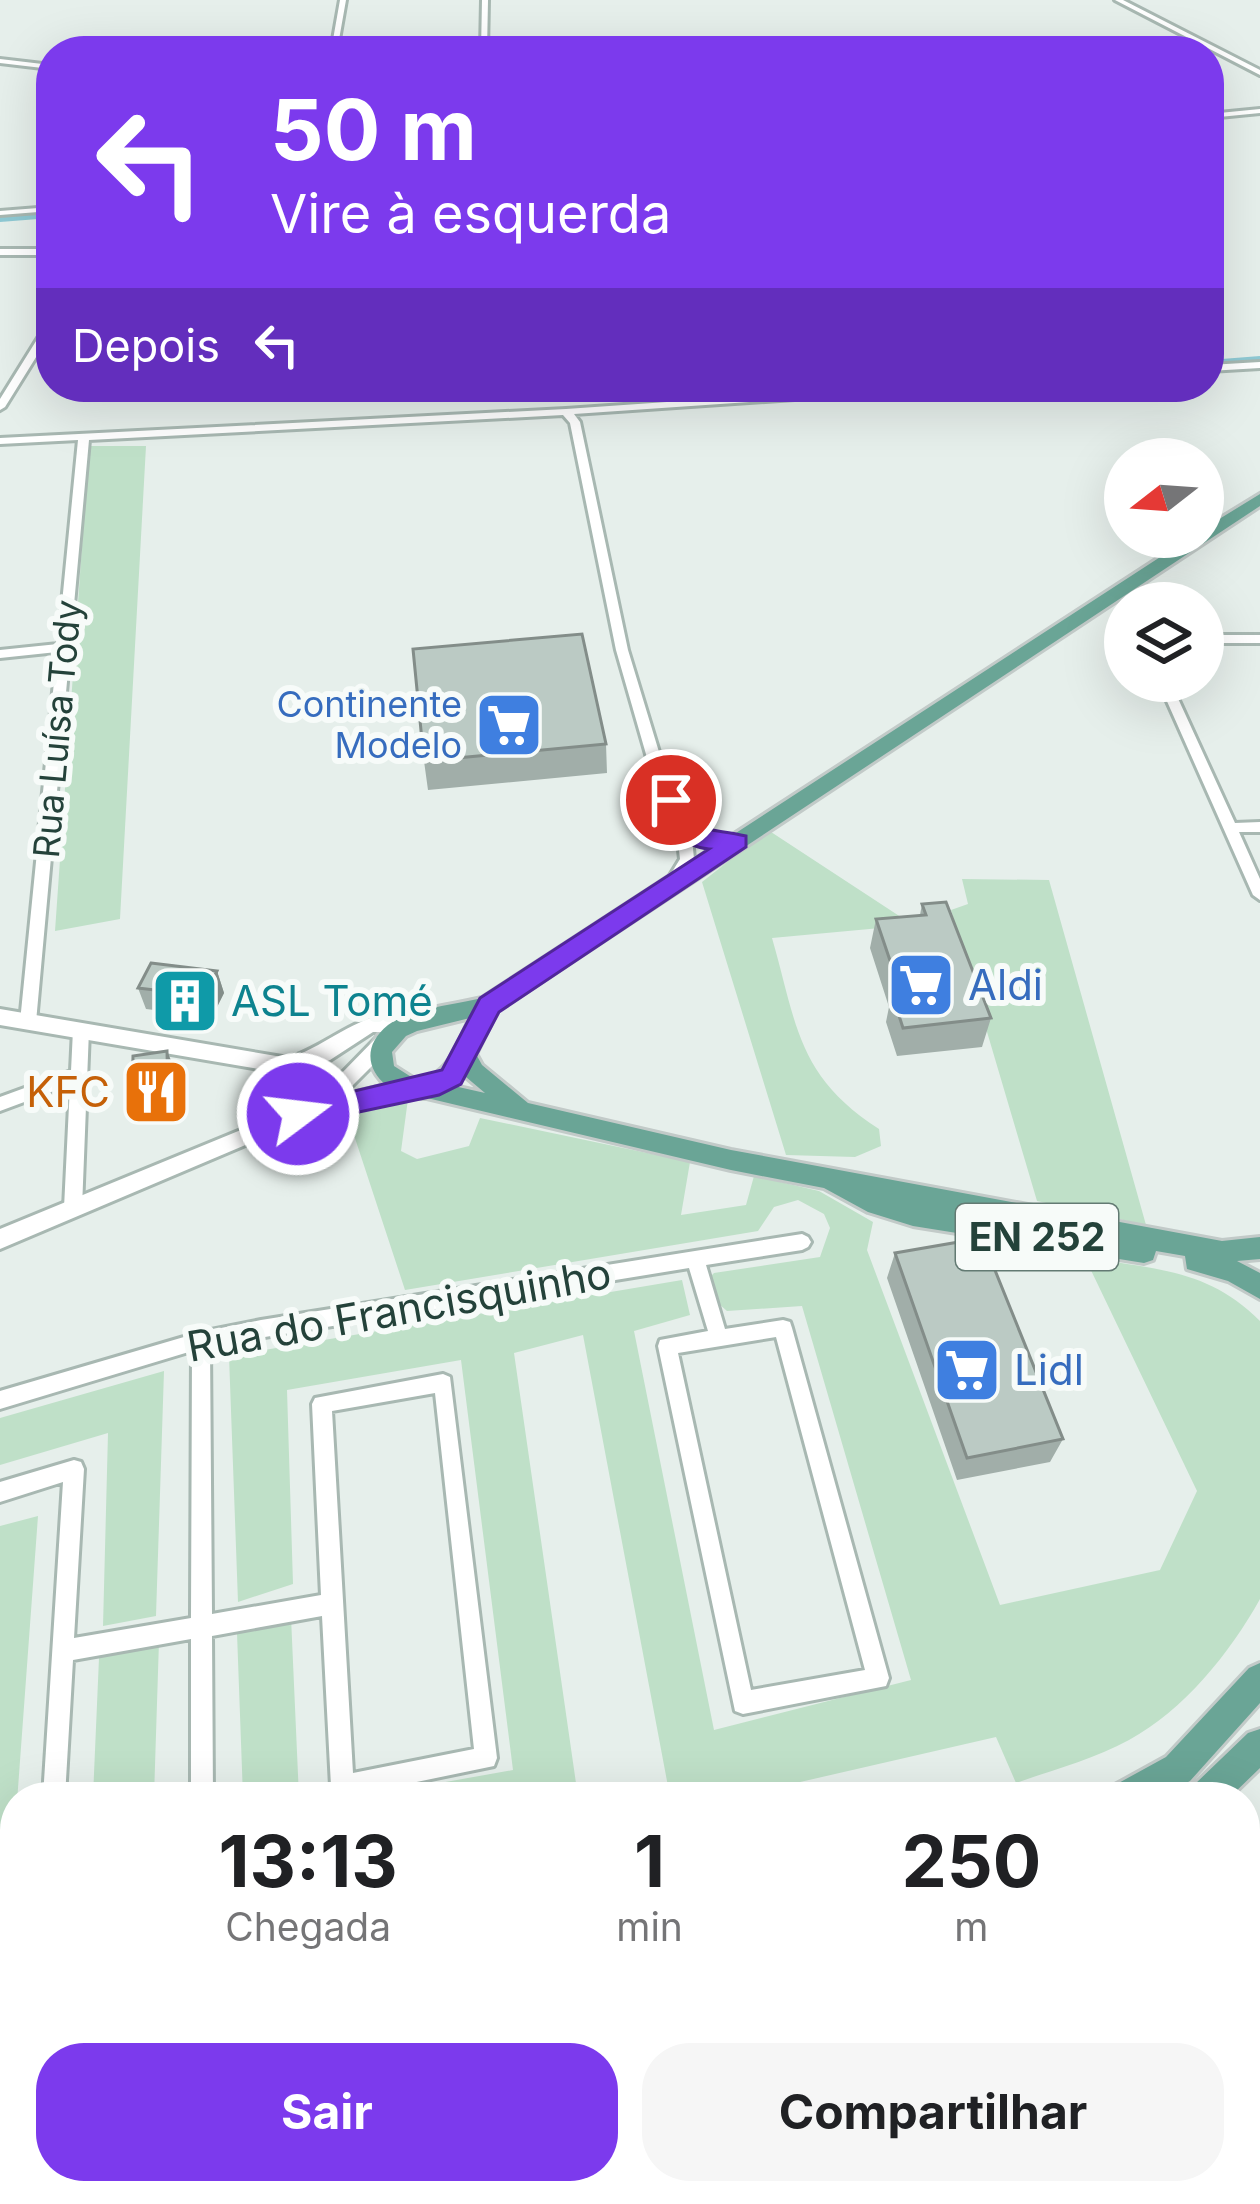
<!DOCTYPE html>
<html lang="pt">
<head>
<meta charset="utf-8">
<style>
  :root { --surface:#fff; --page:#f6f6f6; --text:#202124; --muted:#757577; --accent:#7c3aed }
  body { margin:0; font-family:Inter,sans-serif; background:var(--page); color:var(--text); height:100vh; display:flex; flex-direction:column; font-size:45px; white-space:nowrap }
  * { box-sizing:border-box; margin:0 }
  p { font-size:39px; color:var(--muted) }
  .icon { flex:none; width:66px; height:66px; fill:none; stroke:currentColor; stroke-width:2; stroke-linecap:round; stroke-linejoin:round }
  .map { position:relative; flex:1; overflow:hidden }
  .drawer { position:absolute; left:0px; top:1782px; width:1260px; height:423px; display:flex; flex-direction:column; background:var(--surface); border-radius:48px 48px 0 0; box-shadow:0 12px 48px #0002 }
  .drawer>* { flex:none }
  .hud { position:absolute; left:36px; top:36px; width:1188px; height:366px; border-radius:48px; box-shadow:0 12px 48px #0002; background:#7c3aed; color:#fff; overflow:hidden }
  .needle { width:78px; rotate:253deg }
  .buttons { position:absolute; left:1104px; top:438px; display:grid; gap:24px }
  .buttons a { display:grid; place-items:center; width:120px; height:120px; border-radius:50%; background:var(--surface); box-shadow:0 12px 48px #0002; font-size:60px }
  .pin { position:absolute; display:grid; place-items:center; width:102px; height:102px; color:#fff; margin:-51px; border:6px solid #fff; border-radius:50%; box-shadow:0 3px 12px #0007 }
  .me { position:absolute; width:132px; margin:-66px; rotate:75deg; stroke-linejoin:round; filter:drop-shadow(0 0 9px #0008) }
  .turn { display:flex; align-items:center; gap:42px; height:252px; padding:0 36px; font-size:54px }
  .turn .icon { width:156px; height:156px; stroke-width:2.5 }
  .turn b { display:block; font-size:84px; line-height:102px }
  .then { display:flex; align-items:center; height:114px; padding:0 36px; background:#0003; gap:24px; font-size:45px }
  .eta { display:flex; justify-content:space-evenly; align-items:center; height:204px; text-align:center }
  .eta b { font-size:72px; font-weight:700; line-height:84px }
  .cta { display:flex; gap:24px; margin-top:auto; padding:24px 36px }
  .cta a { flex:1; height:138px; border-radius:48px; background:var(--accent); color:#fff; font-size:48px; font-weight:700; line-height:138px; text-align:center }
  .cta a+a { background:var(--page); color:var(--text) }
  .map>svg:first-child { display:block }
  .green { fill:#bfe0c8 }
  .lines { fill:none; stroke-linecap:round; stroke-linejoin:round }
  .canal { fill:#8ec9d4; fill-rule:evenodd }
  .minor-casing { stroke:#a8b8b2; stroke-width:6 }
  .tertiary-casing { stroke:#a8b8b2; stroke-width:6 }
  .primary-casing { stroke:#c2cac8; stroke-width:6 }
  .minor { fill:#fff; fill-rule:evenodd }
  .tertiary { fill:#fff; fill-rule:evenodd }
  .primary { fill:#6aa596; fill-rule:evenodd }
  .wall { fill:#a1aea9 }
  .shaded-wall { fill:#838d89 }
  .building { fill:#bbcac4; stroke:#838d89; stroke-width:3 }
  .route { fill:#7c3aed; stroke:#51269a; stroke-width:3 }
  .labels { text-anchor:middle; stroke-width:12; stroke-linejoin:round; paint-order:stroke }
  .far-shop-label { font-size:36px; fill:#366cbe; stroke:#f7fbf9; text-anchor:end }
  .far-street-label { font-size:36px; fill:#24423a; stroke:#f7fbf9 }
  .shield { fill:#f7fbf9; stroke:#637a73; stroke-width:3 }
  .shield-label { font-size:39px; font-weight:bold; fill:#24423a }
  .shop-label { font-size:42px; fill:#366cbe; stroke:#f7fbf9; text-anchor:start }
  .culture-label { font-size:42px; fill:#0d838f; stroke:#f7fbf9; text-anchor:start }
  .food-label { font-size:42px; fill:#c56008; stroke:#f7fbf9; text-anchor:end }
  .street-label { font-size:42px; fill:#24423a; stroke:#f7fbf9 }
</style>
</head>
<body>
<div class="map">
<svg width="1260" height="2204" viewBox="0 0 1260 2204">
  <rect width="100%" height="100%" fill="#e6efeb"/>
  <path class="green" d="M 89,446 L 146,446 L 120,919 L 55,931 Z
    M 768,830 L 913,925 L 772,938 C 797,1025 797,1076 879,1129 L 881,1146 L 855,1157 L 786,1155 L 702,882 Z
    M 962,879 L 1049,880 L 1146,1225 L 1037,1201 L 951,910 L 968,904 Z
    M 408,1099 L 401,1151 L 417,1159 L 469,1146 L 480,1118 L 690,1162 L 681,1215 L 746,1205 L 754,1176 L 819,1191 L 873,1222 L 867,1250 L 1000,1605 L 1160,1570 L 1197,1491 L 1087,1262 L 1101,1260 C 1165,1270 1212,1273 1260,1321 L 1260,1599 C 1230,1653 1184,1710 1129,1740 C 1094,1759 1053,1770 1016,1783 L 996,1737 L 735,1797 L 670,1797 L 583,1335 L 514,1353 L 578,1797 L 361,1797 L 513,1770 L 461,1360 L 287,1390 L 293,1584 L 238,1602 L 229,1356 L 682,1280 L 690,1315 L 634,1331 L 714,1730 L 911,1680 L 802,1306 L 727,1311 L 719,1304 L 708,1279 L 714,1273 L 820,1257 L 830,1228 L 824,1214 L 798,1200 L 774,1207 L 758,1231 L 405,1290 L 348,1117 Z
    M 164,1371 L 156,1616 L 103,1626 L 108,1433 L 0,1465 L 0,1418 Z
    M 38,1516 L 15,1829 L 0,1833 L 0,1526 Z
    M 291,1617 L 299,1797 L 243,1797 L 237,1633 Z
    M 159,1641 L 154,1797 L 93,1797 L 99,1658 L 113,1649 Z"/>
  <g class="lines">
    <path class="canal" d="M 51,212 L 51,218 L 0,222 L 0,216 Z
      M 1260,356 L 1260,364 L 1209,368 L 1209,360 Z
      M 727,387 L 833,387 L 827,391 L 733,391 Z"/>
    <defs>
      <path id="minor" d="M 340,0 L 346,0 L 337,51 L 331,51 Z
        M 482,0 L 488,0 L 487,51 L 481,51 Z
        M 1115,0 L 1123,0 L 1260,70 L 1260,75 Z
        M 0,59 L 51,65 L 51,69 L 0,63 Z
        M 1260,109 L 1260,113 L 1209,118 L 1209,114 Z
        M 51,207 L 51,211 L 0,215 L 0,211 Z
        M 0,249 L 51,249 L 51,255 L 0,255 Z
        M 51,322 L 51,333 L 5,407 L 0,410 L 0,399 L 46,325 Z
        M 1260,362 L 1260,368 L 1209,371 L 1209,365 Z
        M 883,387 L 931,387 L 926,390 L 574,414 L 580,422 L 628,650 L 666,775 L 689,823 L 713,839 L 737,836 L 744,841 C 727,853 708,849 692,838 L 694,859 L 676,889 L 671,890 L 664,885 L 680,859 L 676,824 L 652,775 L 616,650 L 570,423 L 563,415 L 89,440 L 36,1022 L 34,1026 L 22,1026 L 20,1022 L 57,652 L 0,658 L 0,650 L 58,644 L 78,440 L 0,444 L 0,438 L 566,409 Z
        M 1203,635 L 1260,635 L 1260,643 L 1203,643 Z
        M 1158,681 L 1170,681 L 1235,823 L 1260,822 L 1260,832 L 1239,832 L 1260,879 L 1260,900 L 1253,895 Z
        M 81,1024 L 89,1030 L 82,1208 L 79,1213 L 73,1215 L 67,1213 L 64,1208 L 70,1085 L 0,1111 L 0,1097 L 71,1071 L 73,1030 Z
        M 802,1234 L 808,1237 L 811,1242 L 808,1247 L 802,1250 L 706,1265 L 725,1329 L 783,1320 L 790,1322 L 792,1328 L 889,1678 L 886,1686 L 743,1714 L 735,1711 L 658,1346 L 660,1340 L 708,1331 L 689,1268 L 210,1346 L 212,1614 L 321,1595 L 312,1404 L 315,1398 L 443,1374 L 450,1377 L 497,1758 L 494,1766 L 344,1797 L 334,1794 L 331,1786 L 322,1616 L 212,1636 L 213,1797 L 191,1797 L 191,1639 L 73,1660 L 65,1797 L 43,1797 L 63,1482 L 0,1502 L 0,1482 L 74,1460 L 81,1462 L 84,1469 L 74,1638 L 191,1618 L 192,1351 L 0,1409 L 0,1391 L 201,1332 L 261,1320 ZM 776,1337 L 865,1670 L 751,1690 L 678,1353 ZM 435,1393 L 474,1749 L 353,1773 L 332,1411 Z
        M 15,1832 L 15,1856 L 0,1859 L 0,1835 Z
        M 188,2190 L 214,2190 L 214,2204 L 188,2204 Z
        M 870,2190 L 901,2190 L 895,2204 L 854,2204 L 858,2195 Z
        M 1002,2190 L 1028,2190 L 1031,2204 L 1005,2204 Z"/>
      <path id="tertiary" d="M 0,1009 L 288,1058 C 325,1050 386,988 422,1024 L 412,1032 L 373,1032 L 330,1060 L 288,1074 L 0,1025 Z
        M 387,1031 L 397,1039 L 394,1044 L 343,1095 L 412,1079 L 419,1081 L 422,1087 L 419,1093 L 302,1121 L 0,1249 L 0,1229 L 304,1104 L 307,1098 L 338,1077 L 380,1034 Z"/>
      <path id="primary" d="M 1260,494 L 1260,506 L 497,1011 L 476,1054 L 482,1065 L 528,1103 L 731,1150 L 1222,1241 L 1260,1237 L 1260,1259 L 1237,1261 L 1260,1273 L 1260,1299 L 1228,1281 L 1187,1269 L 1185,1256 L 1156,1251 L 1153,1260 L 1144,1263 L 913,1226 L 868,1212 L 824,1188 L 731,1170 L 427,1098 C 385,1100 347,1058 388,1025 C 411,1008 455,1005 482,998 L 1191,537 L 1203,537 L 1203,529 ZM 470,1018 C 459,1042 447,1079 416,1080 L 394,1066 L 392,1052 L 406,1036 L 417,1031 ZM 464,1075 L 466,1077 L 485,1093 L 454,1086 Z
        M 1260,1663 L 1260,1703 L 1190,1781 L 1160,1797 L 1110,1797 L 1115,1785 L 1166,1757 L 1249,1668 Z
        M 1260,1729 L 1260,1768 L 1230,1797 L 1189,1797 L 1194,1785 L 1248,1733 Z
        M 15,2031 L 15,2067 L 0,2070 L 0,2034 Z
        M 15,2077 L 15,2115 L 0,2118 L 0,2080 Z"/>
    </defs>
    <use href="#minor" class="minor-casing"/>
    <use href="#tertiary" class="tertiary-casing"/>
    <use href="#primary" class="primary-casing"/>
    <use href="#minor" class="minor"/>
    <use href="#tertiary" class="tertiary"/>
    <use href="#primary" class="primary"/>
  </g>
  <path class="wall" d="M 606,744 L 607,773 L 428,790 L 424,761 Z
    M 922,904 L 991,1018 L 982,1047 L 897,1056 L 886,1022 L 889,1007 L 870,948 L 876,919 L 920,915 Z
    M 217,971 L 224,993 L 212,1017 L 146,1009 L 138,988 Z
    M 895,1253 L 1063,1439 L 1050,1462 L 957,1480 L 887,1278 Z"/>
  <path class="shaded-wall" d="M 217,971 L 224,993 L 212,1017 L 205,996 Z
    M 167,1051 L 173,1065 L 173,1114 L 139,1119 L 132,1105 Z"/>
  <path class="building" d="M 582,634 L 606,744 L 424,761 L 413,649 Z
    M 946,902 L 991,1018 L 903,1028 L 892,994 L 901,993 L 876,919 L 926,915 L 922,904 Z
    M 151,963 L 217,971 L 205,996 L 138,988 Z
    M 167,1051 L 168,1100 L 132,1105 L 133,1056 Z
    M 982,1238 L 1063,1439 L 967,1458 L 895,1253 Z"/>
  <path class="route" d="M 671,792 L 679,794 C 703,838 702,826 746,836 L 746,847 L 499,1012 L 461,1084 L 439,1095 L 298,1125 L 288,1122 L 284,1114 L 288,1107 L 442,1070 L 480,998 L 709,849 C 680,847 670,823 659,800 Z"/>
  <defs>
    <symbol id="supermarket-square" viewBox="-11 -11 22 22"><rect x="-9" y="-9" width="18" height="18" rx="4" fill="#3f7fe0" stroke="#f7fbf9"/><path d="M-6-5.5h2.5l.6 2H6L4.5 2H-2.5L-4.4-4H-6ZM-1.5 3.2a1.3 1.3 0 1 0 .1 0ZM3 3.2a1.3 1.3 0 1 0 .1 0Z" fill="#fff"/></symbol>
    <symbol id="building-square" viewBox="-11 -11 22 22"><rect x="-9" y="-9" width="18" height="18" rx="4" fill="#0f9aa8" stroke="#f7fbf9"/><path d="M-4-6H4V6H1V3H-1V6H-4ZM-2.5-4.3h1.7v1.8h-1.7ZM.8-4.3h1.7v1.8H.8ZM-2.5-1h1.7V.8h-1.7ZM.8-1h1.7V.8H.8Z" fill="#fff"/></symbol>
    <symbol id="restaurant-square" viewBox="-11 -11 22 22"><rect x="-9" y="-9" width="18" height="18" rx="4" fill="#e8710a" stroke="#f7fbf9"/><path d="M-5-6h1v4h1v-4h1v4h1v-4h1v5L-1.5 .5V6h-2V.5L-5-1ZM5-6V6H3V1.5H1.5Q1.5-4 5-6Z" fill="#fff"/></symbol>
  </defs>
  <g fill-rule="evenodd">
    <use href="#supermarket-square" x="471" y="687" width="76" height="76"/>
    <use href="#supermarket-square" x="883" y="947" width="76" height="76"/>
    <use href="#building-square" x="147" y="963" width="76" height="76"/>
    <use href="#restaurant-square" x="118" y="1054" width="76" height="76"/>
    <use href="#supermarket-square" x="929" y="1332" width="76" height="76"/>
  </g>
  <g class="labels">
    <g class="far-shop-label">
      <text x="462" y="717">Continente<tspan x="462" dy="41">Modelo</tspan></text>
    </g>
    <g class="far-street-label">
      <text transform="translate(57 729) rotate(-85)" y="13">Rua Luísa Tody</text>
    </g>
    <rect class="shield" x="956" y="1204" width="162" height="66" rx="9"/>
    <g class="shield-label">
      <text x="1037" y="1251">EN 252</text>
    </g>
    <g class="shop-label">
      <text x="968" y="1000">Aldi</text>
      <text x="1014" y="1385">Lidl</text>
    </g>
    <g class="culture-label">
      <text x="231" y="1016">ASL Tomé</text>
    </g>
    <g class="food-label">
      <text x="110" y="1107">KFC</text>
    </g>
    <g class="street-label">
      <text transform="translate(399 1310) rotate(-10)" y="15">Rua do Francisquinho</text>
    </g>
  </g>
</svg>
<div class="buttons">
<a><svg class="needle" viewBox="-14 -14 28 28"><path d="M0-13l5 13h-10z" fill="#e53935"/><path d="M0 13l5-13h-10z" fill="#757577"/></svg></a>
<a><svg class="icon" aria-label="layers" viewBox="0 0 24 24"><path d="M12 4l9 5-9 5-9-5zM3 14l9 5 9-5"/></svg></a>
</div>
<div class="pin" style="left:671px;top:800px;background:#d93025"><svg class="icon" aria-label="arrive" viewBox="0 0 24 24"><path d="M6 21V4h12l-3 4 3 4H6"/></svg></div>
<svg class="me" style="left:298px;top:1114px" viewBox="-20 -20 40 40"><circle r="17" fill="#7c3aed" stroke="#fff" stroke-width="3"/><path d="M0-11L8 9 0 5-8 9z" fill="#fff"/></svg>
<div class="hud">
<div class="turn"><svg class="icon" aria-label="left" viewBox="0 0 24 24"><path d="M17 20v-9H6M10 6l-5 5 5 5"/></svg><div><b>50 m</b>Vire à esquerda</div></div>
<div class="then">Depois<svg class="icon" aria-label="left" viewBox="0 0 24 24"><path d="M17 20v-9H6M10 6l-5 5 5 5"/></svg></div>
</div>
<section class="drawer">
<div class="eta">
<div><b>13:13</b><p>Chegada</p></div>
<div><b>1</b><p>min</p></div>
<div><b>250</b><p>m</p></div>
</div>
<div class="cta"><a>Sair</a><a>Compartilhar</a></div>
</section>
</div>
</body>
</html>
